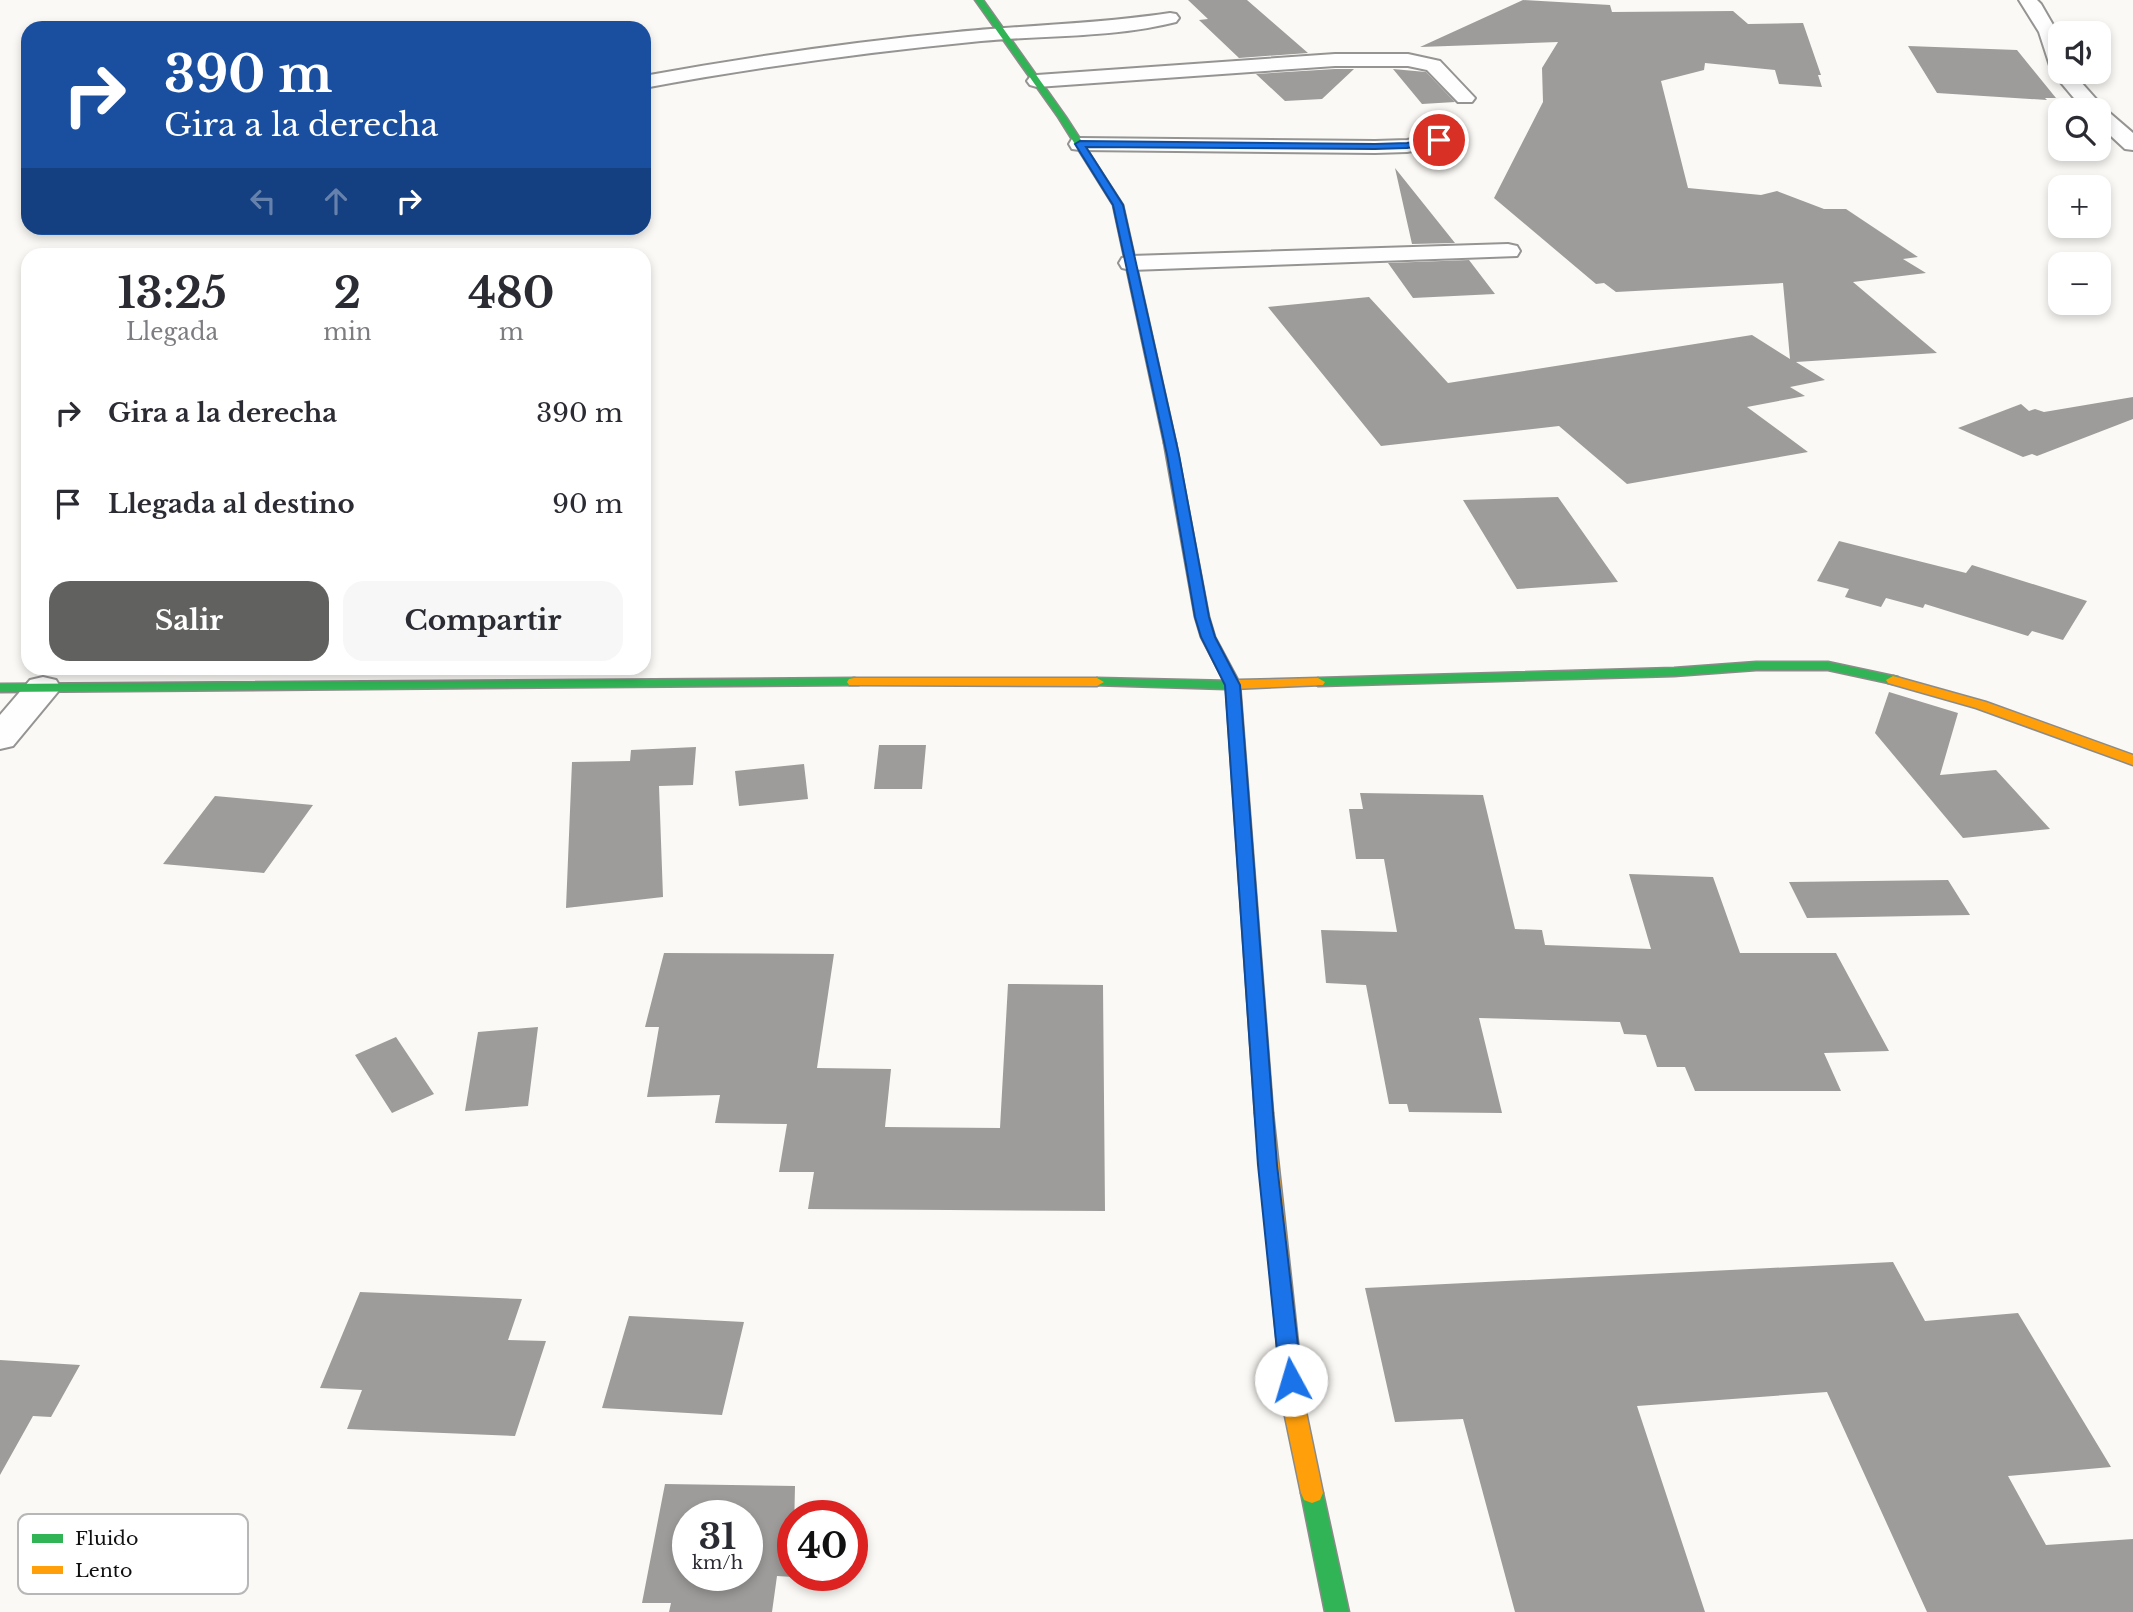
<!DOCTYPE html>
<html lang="es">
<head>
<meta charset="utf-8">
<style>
  :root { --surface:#fff; --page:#f7f7f7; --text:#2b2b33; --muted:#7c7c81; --accent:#616160 }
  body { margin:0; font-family:"Libre Baskerville",serif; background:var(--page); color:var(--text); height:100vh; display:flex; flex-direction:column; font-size:26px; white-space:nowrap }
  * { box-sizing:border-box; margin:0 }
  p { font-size:23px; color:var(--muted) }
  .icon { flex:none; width:38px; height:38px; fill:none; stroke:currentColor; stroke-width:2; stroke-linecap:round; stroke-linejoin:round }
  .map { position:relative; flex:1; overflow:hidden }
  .details { position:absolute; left:21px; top:248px; width:630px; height:427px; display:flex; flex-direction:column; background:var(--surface); border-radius:21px; box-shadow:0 4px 10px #0003 }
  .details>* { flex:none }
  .guide { position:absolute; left:21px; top:21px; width:630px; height:214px; border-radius:21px; box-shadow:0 4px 10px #0003; background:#1a4fa0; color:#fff; overflow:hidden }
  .fabs { position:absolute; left:2048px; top:21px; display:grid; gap:14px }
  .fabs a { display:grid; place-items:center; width:63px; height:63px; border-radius:14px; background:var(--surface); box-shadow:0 4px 10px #0003; font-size:35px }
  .speed { position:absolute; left:672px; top:1500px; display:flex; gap:14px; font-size:35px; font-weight:700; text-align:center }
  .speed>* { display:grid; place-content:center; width:91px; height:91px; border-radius:50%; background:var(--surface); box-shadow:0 4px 10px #0003; line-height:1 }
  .speed small { font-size:18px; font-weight:400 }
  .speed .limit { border:10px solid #d22; background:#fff; color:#111 }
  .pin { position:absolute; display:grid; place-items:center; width:60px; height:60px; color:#fff; margin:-30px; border:4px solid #fff; border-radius:50%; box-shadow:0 2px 7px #0007 }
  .me { position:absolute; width:77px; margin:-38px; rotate:354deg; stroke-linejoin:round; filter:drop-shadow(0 0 5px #0008) }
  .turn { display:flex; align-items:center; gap:24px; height:147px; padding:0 28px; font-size:32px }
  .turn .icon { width:91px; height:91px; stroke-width:2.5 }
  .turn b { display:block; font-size:49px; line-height:60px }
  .lanes { display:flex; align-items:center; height:66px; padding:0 28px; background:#0003; justify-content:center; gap:35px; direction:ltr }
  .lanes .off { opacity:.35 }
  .eta { display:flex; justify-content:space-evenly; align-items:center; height:119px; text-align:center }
  .eta b { font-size:42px; font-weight:700; line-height:49px }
  .action { display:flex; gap:14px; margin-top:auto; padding:14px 28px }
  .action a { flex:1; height:80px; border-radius:21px; background:var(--accent); color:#fff; font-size:28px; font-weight:700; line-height:80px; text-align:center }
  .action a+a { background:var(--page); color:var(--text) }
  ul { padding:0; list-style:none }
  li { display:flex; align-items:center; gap:21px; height:91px; padding:0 28px }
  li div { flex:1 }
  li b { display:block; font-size:26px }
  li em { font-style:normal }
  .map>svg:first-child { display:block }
  .building { fill:#9e9c9a; fill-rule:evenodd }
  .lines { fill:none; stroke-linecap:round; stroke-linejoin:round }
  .street-casing { stroke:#959493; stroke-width:4 }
  .fast-casing { stroke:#8b8b89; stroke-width:3 }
  .slow-casing { stroke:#8b8b89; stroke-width:3 }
  .street { fill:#fefefe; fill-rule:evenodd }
  .fast { fill:#30b455; fill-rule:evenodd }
  .slow { fill:#ff9f0a; fill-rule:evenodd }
  .route { fill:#1a73e8; stroke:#114b97; stroke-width:2 }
  .key { fill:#fff; stroke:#b7b7b7; stroke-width:2 }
  .key-label { font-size:19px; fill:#0f0f0f }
</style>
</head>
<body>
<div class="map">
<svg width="2133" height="1612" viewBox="0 0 2133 1612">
  <rect width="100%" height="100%" fill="#faf9f5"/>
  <path class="building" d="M 1188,0 L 1247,0 L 1308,53 L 1239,58 L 1199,20 L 1208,19 Z
    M 1523,0 L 1610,5 L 1612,12 L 1733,11 L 1748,24 L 1803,23 L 1821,75 L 1818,75 L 1822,87 L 1779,84 L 1775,70 L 1705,63 L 1704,70 L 1661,81 L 1688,188 L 1761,195 L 1777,191 L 1824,209 L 1846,209 L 1918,257 L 1903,259 L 1926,273 L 1853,282 L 1937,353 L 1796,362 L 1825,380 L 1790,387 L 1805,396 L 1747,407 L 1808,452 L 1627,484 L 1559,426 L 1381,446 L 1268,307 L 1369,297 L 1448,383 L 1752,335 L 1790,359 L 1783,283 L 1616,292 L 1604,283 L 1596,284 L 1494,198 L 1543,102 L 1542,68 L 1558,42 L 1420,47 Z
    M 1908,46 L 2017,50 L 2056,98 L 2045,98 L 2047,100 L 1937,93 Z
    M 1335,69 L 1354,69 L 1322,99 L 1285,101 L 1256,74 Z
    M 1393,69 L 1426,72 L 1455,102 L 1422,104 Z
    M 1395,168 L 1455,243 L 1412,244 Z
    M 1469,260 L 1495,294 L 1413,298 L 1388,263 Z
    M 2133,397 L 2133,419 L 2037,456 L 2032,454 L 2023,457 L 1958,428 L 2021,404 L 2029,411 L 2035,409 L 2044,412 Z
    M 1558,497 L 1618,582 L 1517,589 L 1463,500 Z
    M 1839,541 L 1966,573 L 1972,565 L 2087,601 L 2063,640 L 2032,631 L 2028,636 L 1925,604 L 1923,608 L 1886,598 L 1881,607 L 1845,597 L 1849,589 L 1817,581 Z
    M 1889,692 L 1958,713 L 1940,775 L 1996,770 L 2050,829 L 1963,838 L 1875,733 Z
    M 879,745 L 926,745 L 922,789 L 874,789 Z
    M 696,747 L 693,785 L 659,786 L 663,897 L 566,908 L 572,762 L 630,761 L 631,750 Z
    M 804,764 L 808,799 L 739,806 L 735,771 Z
    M 1360,793 L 1483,795 L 1515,929 L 1542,930 L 1545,945 L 1651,949 L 1629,874 L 1713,877 L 1740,953 L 1836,953 L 1889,1051 L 1824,1053 L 1841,1091 L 1695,1091 L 1685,1067 L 1657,1067 L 1646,1035 L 1624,1034 L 1620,1022 L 1479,1018 L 1502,1113 L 1409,1112 L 1407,1104 L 1389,1104 L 1366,985 L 1326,983 L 1321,930 L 1397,932 L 1384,859 L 1356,859 L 1349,809 L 1363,809 Z
    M 215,796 L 313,805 L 264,873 L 163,864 Z
    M 1948,880 L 1970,915 L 1807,918 L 1789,882 Z
    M 664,953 L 834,954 L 817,1068 L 891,1069 L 885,1127 L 1000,1128 L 1008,984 L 1103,985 L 1105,1211 L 808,1209 L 814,1172 L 779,1172 L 787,1124 L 715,1123 L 720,1095 L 647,1097 L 659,1027 L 645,1027 Z
    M 538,1027 L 528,1106 L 465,1111 L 478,1032 Z
    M 396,1037 L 434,1094 L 392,1113 L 355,1055 Z
    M 1893,1262 L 1925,1321 L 2018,1313 L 2111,1467 L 2008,1476 L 2046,1545 L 2133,1539 L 2133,1612 L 1927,1612 L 1827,1392 L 1637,1406 L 1705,1612 L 1515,1612 L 1463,1419 L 1395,1422 L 1365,1288 Z
    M 360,1292 L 522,1299 L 508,1340 L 546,1341 L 515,1436 L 347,1429 L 362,1390 L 320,1388 Z
    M 629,1316 L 744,1322 L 722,1415 L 602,1408 Z
    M 0,1360 L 80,1365 L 51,1417 L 33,1416 L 0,1475 Z
    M 665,1484 L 795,1486 L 793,1577 L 777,1576 L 772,1612 L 669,1612 L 671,1603 L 642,1603 ZM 688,1516 L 747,1516 L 747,1575 L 688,1575 Z"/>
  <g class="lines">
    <defs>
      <path id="street" d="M 2019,0 L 2037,0 L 2041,4 L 2060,37 L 2060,72 L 2072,72 L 2104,108 L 2133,133 L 2133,150 L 2125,149 L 2098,124 L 2098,110 L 2084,110 L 2052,72 L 2039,32 Z
        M 1170,13 L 1176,14 L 1179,18 L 1176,22 C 1113,38 1045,35 981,41 C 868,52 756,67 644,88 L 644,76 C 748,57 852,42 957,32 C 1028,25 1099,24 1170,13 Z
        M 1335,54 L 1408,54 L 1440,61 L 1475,98 L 1472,102 L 1458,102 L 1427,70 L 1408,66 L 1335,66 L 1037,87 L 1030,85 L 1027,81 L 1030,77 L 1037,75 Z
        M 1439,134 L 1447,135 L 1450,140 L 1447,145 L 1407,152 L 1375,153 L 1080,150 L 1072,149 L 1069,144 L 1072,139 L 1080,138 L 1375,141 L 1407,140 Z
        M 1508,244 L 1517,246 L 1520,251 L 1517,256 L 1131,270 L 1122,268 L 1119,263 L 1122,258 L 1131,256 Z
        M 43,677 L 56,680 L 61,688 L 13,746 L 0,749 L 0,715 L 30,680 Z"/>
      <path id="fast" d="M 975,0 L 983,0 L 1066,117 L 1123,205 L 1176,443 L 1174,446 L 1166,446 L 1164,443 L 1113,205 L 1058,117 Z
        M 1756,662 L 1828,662 L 1898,677 L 1900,680 L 1893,684 L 1828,670 L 1756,670 L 1674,676 L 1318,686 L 1311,682 L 1318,678 L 1674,668 Z
        M 854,678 L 859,679 L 861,682 L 859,685 L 0,692 L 0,684 Z
        M 1097,678 L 1233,681 L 1240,685 L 1273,1113 L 1271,1118 L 1264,1120 L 1257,1118 L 1255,1113 L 1226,689 L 1092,685 L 1090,682 Z
        M 1312,1483 L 1320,1486 L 1323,1493 L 1349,1612 L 1325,1612 L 1301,1493 L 1304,1486 Z"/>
      <path id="slow" d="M 1170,439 L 1176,443 L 1209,617 L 1215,637 L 1238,680 L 1318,678 L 1325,682 L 1323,685 L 1233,689 L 1226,685 L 1201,637 L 1195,617 L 1164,443 Z
        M 1893,676 L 1986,702 L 2133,755 L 2133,765 L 1976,708 L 1888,683 L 1886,680 Z
        M 854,678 L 1097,678 L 1104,682 L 1097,686 L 849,685 L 847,682 L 849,679 Z
        M 1264,1106 L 1271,1108 L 1273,1113 L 1305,1407 L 1323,1493 L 1320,1500 L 1312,1503 L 1304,1500 L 1301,1493 L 1283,1407 L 1255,1113 L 1257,1108 Z"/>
    </defs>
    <use href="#street" class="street-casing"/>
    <use href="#fast" class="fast-casing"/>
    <use href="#slow" class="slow-casing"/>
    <use href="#street" class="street"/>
    <use href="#fast" class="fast"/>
    <use href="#slow" class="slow"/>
  </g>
  <path class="route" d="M 1439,138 L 1444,140 L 1442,142 L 1407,148 L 1375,149 L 1086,147 L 1123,205 L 1179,455 L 1209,617 L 1215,637 L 1240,685 L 1277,1165 L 1302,1380 L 1299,1386 L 1291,1389 L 1283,1386 L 1280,1380 L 1258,1165 L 1225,685 L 1201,637 L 1195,617 L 1167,455 L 1113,205 L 1075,144 L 1080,141 L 1375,144 L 1407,143 Z"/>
  <rect x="18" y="1514" width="230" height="80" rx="10" class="key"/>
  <rect x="32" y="1534" width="31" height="9" fill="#30b455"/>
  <rect x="32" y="1566" width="31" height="8" fill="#ff9f0a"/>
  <g class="key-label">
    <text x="75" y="1545">Fluido</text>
    <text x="75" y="1577">Lento</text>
  </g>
</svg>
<div class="fabs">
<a><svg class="icon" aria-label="sound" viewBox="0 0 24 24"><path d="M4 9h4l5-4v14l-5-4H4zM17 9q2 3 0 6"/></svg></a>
<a><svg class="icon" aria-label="search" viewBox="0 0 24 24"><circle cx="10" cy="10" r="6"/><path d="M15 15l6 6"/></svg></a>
<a>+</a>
<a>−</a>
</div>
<div class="speed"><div>31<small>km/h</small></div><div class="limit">40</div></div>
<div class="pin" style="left:1439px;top:140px;background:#d93025"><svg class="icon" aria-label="arrive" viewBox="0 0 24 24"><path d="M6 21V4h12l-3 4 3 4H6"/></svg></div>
<svg class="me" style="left:1291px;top:1380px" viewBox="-20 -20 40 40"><circle r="19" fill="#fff"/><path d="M0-13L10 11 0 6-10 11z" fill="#1a73e8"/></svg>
<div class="guide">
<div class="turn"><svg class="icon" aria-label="right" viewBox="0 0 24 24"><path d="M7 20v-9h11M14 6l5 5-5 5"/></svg><div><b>390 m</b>Gira a la derecha</div></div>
<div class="lanes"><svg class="icon off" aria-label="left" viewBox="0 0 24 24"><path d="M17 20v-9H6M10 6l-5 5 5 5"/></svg><svg class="icon off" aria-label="ahead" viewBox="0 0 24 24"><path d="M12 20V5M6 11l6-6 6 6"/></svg><svg class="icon" aria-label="right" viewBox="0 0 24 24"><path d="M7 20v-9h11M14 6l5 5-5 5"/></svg></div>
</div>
<section class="details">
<div class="eta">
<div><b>13:25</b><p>Llegada</p></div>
<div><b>2</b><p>min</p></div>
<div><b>480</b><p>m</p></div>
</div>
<ul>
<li><svg class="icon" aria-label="right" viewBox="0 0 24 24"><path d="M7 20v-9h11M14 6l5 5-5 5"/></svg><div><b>Gira a la derecha</b></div><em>390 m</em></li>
<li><svg class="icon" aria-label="arrive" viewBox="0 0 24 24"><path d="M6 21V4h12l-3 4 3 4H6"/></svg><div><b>Llegada al destino</b></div><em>90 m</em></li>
</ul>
<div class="action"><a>Salir</a><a>Compartir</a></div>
</section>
</div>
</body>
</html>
